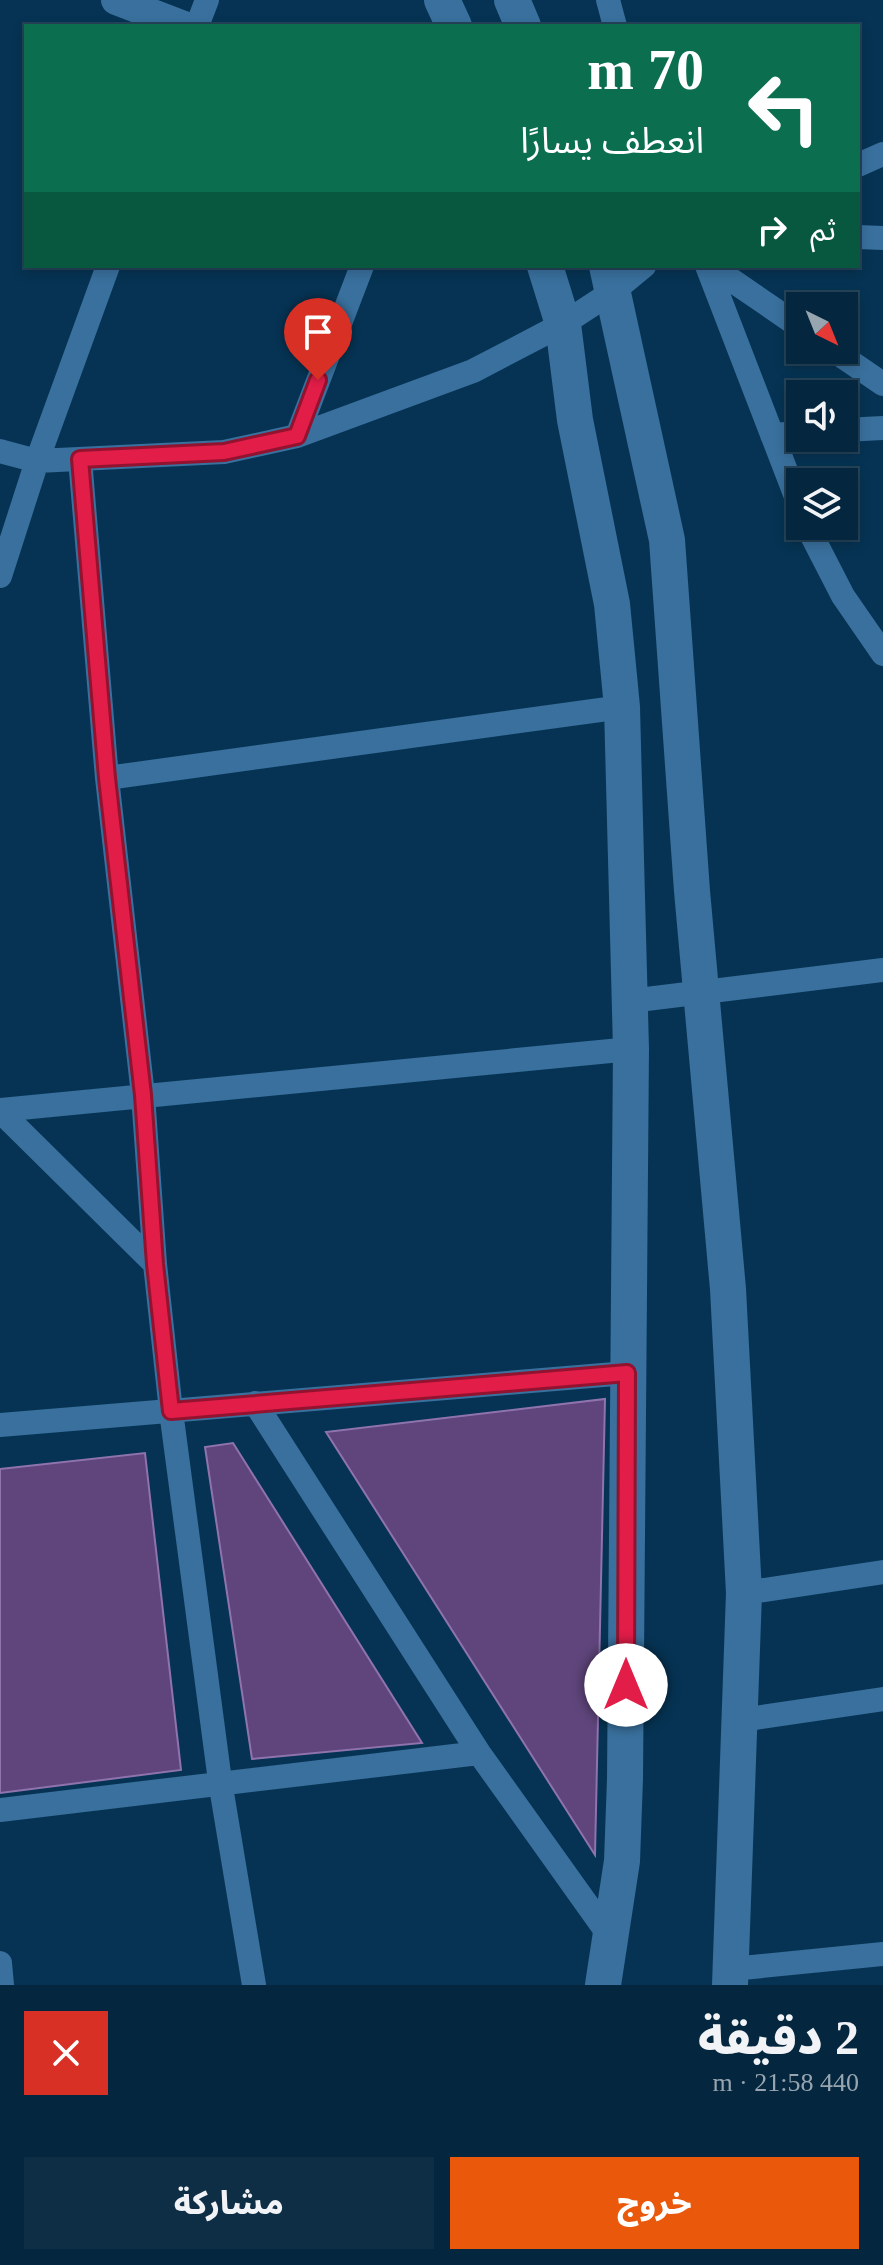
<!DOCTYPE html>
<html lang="ar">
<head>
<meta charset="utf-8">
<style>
  :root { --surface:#04263e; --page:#0d2e45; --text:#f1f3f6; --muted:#97a5b0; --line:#254358; --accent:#ea580c }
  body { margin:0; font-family:"Times New Roman","Noto Sans Arabic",serif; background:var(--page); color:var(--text); direction:rtl; height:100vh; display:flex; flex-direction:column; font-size:30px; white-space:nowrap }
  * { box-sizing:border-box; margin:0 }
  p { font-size:26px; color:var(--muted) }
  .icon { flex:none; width:44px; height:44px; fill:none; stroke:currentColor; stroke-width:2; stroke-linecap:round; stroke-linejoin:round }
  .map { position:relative; height:1985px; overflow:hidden; direction:ltr }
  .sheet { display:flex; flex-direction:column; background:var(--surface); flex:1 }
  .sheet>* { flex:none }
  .hud { position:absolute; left:24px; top:24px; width:836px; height:244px; border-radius:0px; box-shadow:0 4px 12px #0003,0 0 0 2px var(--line); direction:rtl; background:#0b6e4f; color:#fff; overflow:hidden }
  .needle { width:52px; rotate:137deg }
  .fabs { position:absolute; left:786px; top:292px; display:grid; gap:16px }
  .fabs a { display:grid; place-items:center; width:72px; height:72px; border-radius:0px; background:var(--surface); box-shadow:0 4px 12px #0003,0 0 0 2px var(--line); font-size:40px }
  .pin { position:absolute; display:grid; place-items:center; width:68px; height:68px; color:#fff; margin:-82px -34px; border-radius:50% 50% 50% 0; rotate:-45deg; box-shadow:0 0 8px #0007 }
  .pin .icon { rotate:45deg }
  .me { position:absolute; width:88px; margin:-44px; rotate:0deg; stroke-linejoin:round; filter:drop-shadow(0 0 6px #0008) }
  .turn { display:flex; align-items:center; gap:28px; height:168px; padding:0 24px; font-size:36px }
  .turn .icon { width:104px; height:104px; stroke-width:2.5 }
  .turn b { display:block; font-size:56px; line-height:68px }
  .then { display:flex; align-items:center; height:76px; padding:0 24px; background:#0003; gap:16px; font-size:30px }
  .round { display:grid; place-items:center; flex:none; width:84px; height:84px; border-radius:0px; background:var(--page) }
  .summary { display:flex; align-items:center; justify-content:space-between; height:136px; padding:0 24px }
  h1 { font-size:48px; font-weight:800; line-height:60px }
  .cta { display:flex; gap:16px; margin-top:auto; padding:16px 24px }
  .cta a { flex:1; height:92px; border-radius:0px; background:var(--accent); color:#fff; font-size:32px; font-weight:800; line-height:92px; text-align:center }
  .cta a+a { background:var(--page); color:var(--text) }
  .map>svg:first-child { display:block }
  .building { fill:#5f457b; stroke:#8f73ad; stroke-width:2 }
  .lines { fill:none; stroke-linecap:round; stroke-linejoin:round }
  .minor { stroke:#39709d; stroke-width:24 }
  .tertiary { stroke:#39709d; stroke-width:30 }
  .secondary { stroke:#39709d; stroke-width:36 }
  .route-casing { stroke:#92132f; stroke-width:20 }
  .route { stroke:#e11d48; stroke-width:14 }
</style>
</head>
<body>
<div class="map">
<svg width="883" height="1985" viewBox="0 0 883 1985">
  <rect width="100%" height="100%" fill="#063353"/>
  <path class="building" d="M 605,1399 L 595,1855 L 326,1432 Z
    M 233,1443 L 422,1743 L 252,1759 L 205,1447 Z
    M 145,1453 L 181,1770 L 0,1793 L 0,1469 Z"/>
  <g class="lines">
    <path class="minor" d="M 608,0 L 615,26
      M 197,26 L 207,0
      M 858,165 L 883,154
      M 858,237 L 883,238
      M 707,266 L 800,507
      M 711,266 L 800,327
      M 833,350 L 883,384
      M 844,430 L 883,428
      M 772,435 L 800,433
      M 297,436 L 362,266
      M 0,451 L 37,461 L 224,452 L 297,436 L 473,371 L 563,324 L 615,290 L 644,266
      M 80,459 L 107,778 L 143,1095 L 155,1264 L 171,1411 L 220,1781 L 254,1985
      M 807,526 L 843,596 L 883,654
      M 0,576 L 37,461 L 108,266
      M 107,778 L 622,707
      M 630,1001 L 883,970
      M 0,1110 L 631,1049
      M 0,1111 L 155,1264
      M 255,1403 L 479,1753 L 611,1938
      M 0,1425 L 627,1373
      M 744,1593 L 883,1572
      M 741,1720 L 883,1699
      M 0,1810 L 479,1753
      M 0,1963 L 2,1985
      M 732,1969 L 883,1954"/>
    <path class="tertiary" d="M 116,0 L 184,26"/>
    <path class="secondary" d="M 442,0 L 454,26
      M 512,0 L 523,26
      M 545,266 L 563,324 L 575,420 L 612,604 L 622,707 L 631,1049 L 625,1779 L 622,1861 L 603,1985
      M 607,266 L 667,540 L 692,891 L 728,1289 L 744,1593 L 730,1985"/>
  </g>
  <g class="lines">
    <defs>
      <path id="route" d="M 318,380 L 297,436 L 224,452 L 80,459 L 107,778 L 143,1095 L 155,1264 L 171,1411 L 627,1373 L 626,1685"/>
    </defs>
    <use href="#route" class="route-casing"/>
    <use href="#route" class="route"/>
  </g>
</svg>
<div class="fabs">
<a><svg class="needle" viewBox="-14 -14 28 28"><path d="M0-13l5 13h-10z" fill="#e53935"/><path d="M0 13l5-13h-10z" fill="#97a5b0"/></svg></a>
<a><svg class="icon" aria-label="sound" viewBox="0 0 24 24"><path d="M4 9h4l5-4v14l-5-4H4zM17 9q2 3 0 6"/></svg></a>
<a><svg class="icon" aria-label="layers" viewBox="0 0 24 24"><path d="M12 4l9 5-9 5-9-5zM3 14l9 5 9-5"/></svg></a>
</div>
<div class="pin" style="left:318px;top:380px;background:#d93025"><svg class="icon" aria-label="arrive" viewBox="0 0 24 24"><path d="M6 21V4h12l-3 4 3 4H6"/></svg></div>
<svg class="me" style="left:626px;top:1685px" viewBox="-20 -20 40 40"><circle r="19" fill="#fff"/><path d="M0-13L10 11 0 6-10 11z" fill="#e11d48"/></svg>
<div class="hud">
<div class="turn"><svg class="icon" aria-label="left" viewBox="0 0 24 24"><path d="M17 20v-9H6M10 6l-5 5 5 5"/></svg><div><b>70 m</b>انعطف يسارًا</div></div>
<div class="then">ثم<svg class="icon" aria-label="right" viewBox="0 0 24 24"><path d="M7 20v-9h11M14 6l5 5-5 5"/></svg></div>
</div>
</div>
<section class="sheet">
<div class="summary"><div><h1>2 دقيقة</h1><p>440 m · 21:58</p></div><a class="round" style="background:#d93025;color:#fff"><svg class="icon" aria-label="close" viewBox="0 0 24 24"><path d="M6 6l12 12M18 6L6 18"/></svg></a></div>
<div class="cta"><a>خروج</a><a>مشاركة</a></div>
</section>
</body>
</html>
